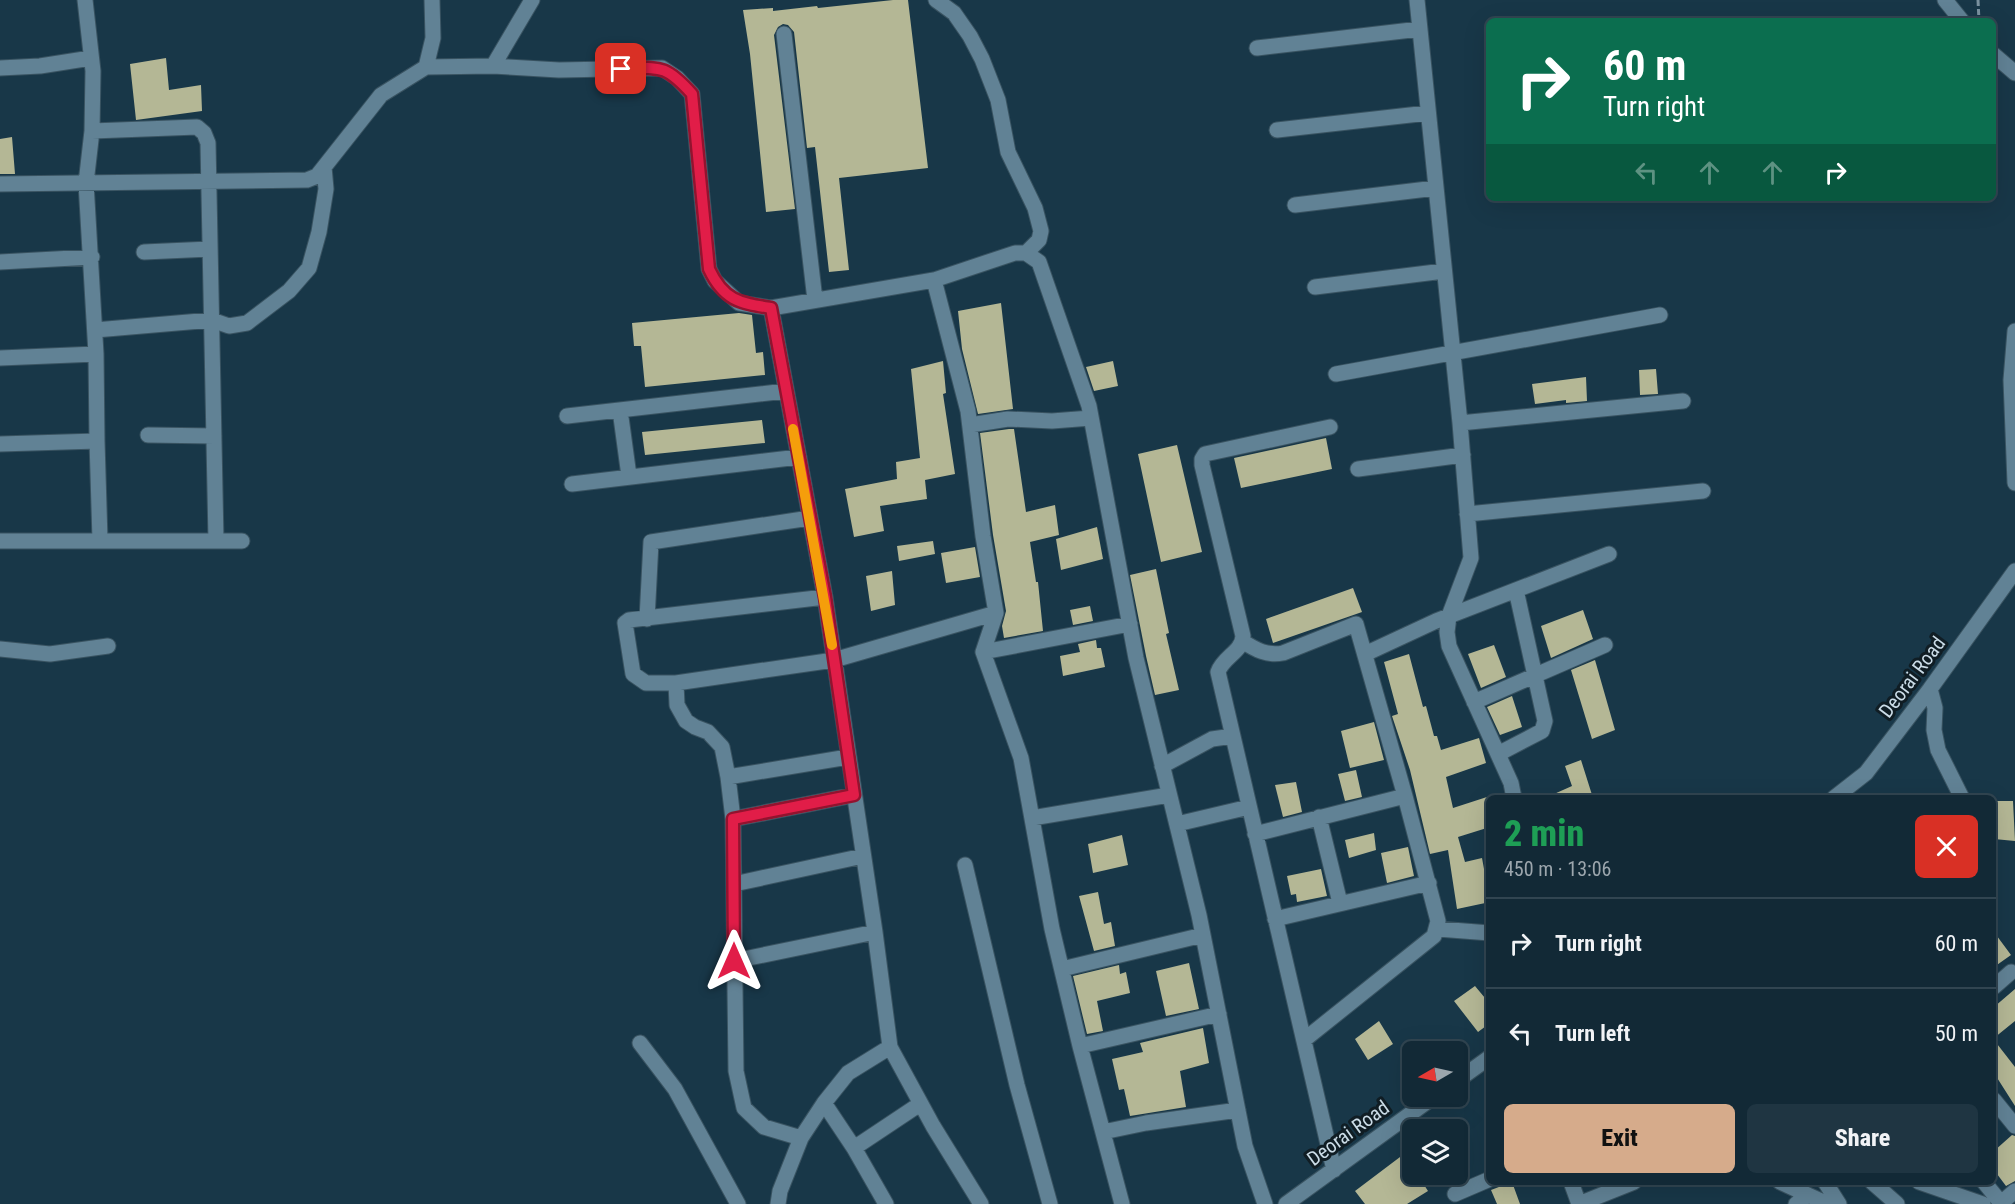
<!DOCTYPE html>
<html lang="en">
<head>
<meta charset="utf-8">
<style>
  :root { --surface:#122936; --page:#1f3542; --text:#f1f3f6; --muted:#9ca6ad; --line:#314551; --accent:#d6ab8b }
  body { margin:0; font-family:"Roboto Condensed",sans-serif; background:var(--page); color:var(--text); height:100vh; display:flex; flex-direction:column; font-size:22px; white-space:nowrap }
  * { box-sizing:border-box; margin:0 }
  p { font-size:20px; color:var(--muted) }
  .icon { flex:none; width:33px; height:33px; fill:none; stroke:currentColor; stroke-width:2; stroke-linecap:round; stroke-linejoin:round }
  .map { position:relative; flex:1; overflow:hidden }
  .details { position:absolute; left:1486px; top:795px; width:510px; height:390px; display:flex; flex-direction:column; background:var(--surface); border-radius:9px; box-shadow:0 6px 24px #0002,0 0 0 2px var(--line) }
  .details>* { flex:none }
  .hud { position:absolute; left:1486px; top:18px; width:510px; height:183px; border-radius:9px; box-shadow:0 6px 24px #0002,0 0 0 2px var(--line); background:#0b6e4f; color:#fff; overflow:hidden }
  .needle { width:39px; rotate:261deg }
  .buttons { position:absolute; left:1402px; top:1041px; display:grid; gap:12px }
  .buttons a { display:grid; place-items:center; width:66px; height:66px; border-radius:9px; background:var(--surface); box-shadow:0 6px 24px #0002,0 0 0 2px var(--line); font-size:30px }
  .pin { position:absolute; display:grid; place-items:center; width:51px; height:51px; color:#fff; margin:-26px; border-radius:12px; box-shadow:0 3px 9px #0006 }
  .me { position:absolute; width:66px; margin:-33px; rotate:0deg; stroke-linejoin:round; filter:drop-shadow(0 0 4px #0008) }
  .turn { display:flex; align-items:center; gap:21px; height:126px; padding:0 18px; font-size:27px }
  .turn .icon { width:78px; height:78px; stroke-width:2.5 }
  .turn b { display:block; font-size:42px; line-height:51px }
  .lanes { display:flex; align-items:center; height:57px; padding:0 18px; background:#0003; justify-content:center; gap:30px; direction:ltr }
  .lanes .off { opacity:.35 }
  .round { display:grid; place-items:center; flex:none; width:63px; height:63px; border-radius:9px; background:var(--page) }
  .head { display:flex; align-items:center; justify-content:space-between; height:102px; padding:0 18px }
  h1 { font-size:36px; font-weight:800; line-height:45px; color:#1e9e55 }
  .cta { display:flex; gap:12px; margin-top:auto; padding:12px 18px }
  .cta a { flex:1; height:69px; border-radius:9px; background:var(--accent); color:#111; font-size:24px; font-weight:800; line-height:69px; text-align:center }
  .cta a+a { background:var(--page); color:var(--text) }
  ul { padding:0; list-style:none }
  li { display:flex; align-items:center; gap:18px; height:90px; padding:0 18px; border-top:2px solid var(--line) }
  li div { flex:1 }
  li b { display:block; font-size:22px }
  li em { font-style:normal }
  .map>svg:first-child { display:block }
  .building { fill:#b4b795 }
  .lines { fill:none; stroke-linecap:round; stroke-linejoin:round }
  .minor-casing { stroke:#395361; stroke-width:17 }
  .path { stroke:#7a919f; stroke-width:3; stroke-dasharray:6 3; stroke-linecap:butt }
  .minor { stroke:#618295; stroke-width:15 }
  .route-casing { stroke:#92132f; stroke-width:15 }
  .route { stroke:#e11d48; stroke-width:10 }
  .slow { stroke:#f59e0b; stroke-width:10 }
  .labels { text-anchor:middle; stroke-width:6; stroke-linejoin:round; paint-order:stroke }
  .street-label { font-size:20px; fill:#cbdce7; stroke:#101d24 }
</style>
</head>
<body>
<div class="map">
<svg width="2015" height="1204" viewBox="0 0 2015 1204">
  <rect width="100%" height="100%" fill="#183748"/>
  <path class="building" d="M 893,0 L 908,0 L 928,168 L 839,178 L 849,270 L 829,272 L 815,147 L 807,148 L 794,32 L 788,25 L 783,24 L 778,27 L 774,35 L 795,209 L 766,212 L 750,54 L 743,10 L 773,8 L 773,11 L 817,6 L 818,8 Z
    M 166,58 L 169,90 L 201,85 L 202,111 L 136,120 L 130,64 Z
    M 12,137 L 15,174 L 0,174 L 0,139 Z
    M 1001,303 L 1013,409 L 978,414 L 962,349 L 958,311 Z
    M 739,313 L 752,315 L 756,353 L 763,352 L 765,375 L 645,387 L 641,346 L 634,346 L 632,323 Z
    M 943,361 L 946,393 L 943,394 L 955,474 L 925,480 L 927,499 L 880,506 L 884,531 L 854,537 L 845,489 L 897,479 L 896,462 L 920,458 L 911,369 Z
    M 1113,361 L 1118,386 L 1094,391 L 1086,367 Z
    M 1656,369 L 1658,394 L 1640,395 L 1639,370 Z
    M 1586,377 L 1587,401 L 1566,403 L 1566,400 L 1535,404 L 1532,384 Z
    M 762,420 L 765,443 L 645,455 L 642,432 Z
    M 1009,429 L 1014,429 L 1026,512 L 1055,505 L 1059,535 L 1030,542 L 1036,582 L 1038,582 L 1043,631 L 1004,638 L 1002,626 L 1006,611 L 993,535 L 980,433 Z
    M 1326,438 L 1332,469 L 1241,488 L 1234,458 Z
    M 1177,445 L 1202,552 L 1161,562 L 1138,454 Z
    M 1097,527 L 1103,559 L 1061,570 L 1056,539 Z
    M 933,541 L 935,554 L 899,561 L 897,546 Z
    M 975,547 L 980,577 L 946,583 L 941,553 Z
    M 1156,569 L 1169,633 L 1166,634 L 1179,690 L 1155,695 L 1146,656 L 1130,575 Z
    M 892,571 L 895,605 L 871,611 L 866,576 Z
    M 1353,588 L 1362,612 L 1273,643 L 1266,619 Z
    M 1090,606 L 1093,621 L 1073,625 L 1070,610 Z
    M 1583,610 L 1593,639 L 1551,658 L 1541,626 Z
    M 1096,640 L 1097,648 L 1101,648 L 1105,667 L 1063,676 L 1060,656 L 1080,652 L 1078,644 Z
    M 1494,645 L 1506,677 L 1481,688 L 1468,654 Z
    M 1409,654 L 1423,707 L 1426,706 L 1434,736 L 1437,736 L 1441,750 L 1479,738 L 1486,763 L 1446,777 L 1453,808 L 1490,796 L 1490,827 L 1458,837 L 1465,862 L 1482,858 L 1490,902 L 1457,909 L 1448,850 L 1430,854 L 1410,770 L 1392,716 L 1398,714 L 1384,662 Z
    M 1595,660 L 1615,730 L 1592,739 L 1571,670 Z
    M 1512,696 L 1522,727 L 1500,735 L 1487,707 Z
    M 1374,722 L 1384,760 L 1350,768 L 1341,731 Z
    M 1581,760 L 1593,798 L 1545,798 L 1572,786 L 1565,766 Z
    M 1356,770 L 1362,797 L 1345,801 L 1338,774 Z
    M 1296,782 L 1302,812 L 1283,817 L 1275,785 Z
    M 1994,801 L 2013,801 L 2015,841 L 1994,839 Z
    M 1374,833 L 1376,850 L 1349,858 L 1345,840 Z
    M 1122,835 L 1128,865 L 1093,873 L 1088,844 Z
    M 1408,847 L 1414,876 L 1387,883 L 1381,853 Z
    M 1321,869 L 1327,896 L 1297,902 L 1296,894 L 1291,895 L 1287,876 Z
    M 1098,892 L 1104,924 L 1111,922 L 1115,946 L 1094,951 L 1079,896 Z
    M 1994,932 L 2011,955 L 1994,967 Z
    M 1189,963 L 1199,1009 L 1166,1016 L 1156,971 Z
    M 1119,965 L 1120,974 L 1126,972 L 1130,993 L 1097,1001 L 1103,1031 L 1087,1034 L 1073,976 Z
    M 1475,986 L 1490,1004 L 1490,1023 L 1478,1032 L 1454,1001 Z
    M 2015,989 L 2015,1021 L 1994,1038 L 1994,1007 Z
    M 1379,1021 L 1393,1044 L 1368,1060 L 1355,1039 Z
    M 1203,1028 L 1209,1063 L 1180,1071 L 1186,1107 L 1130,1116 L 1124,1089 L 1119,1090 L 1112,1059 L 1143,1052 L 1140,1043 Z
    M 1994,1040 L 2015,1067 L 2015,1106 L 1994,1073 Z
    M 2012,1135 L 2015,1136 L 2015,1181 L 2006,1186 L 1994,1170 L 1994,1151 Z
    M 1404,1154 L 1413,1168 L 1413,1174 L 1417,1174 L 1428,1191 L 1407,1204 L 1365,1204 L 1355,1191 Z
    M 1512,1182 L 1520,1204 L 1497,1204 L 1491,1190 Z"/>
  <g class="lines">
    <defs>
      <path id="minor" d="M 85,0 L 93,71 L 92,131 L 86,183 L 96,354 L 97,441 L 100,540
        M 936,0 L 954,13 L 970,36 L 982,59 L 998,100 L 1008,152 L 1035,208 L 1041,231 L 1039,240 L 1026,253
        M 1417,0 L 1460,423 L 1471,558 L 1449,616 L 1447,632 L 1449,646 L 1511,783 L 1514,798
        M 1945,0 L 1962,21
        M 784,34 L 815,300
        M 1257,48 L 1420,29
        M 1994,55 L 2015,73
        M 493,66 L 532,0
        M 426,67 L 433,38 L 432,0
        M 0,68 L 40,66 L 91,58
        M 1277,130 L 1428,113
        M 92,131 L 197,127 L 204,133 L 208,143 L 216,541
        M 0,184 L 307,180 L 317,176 L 381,95 L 426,67 L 493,66 L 559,70 L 662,68 L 677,78 L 692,94 L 709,269 L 715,281 L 739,303 L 771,308 L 934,280 L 1015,253 L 1026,253 L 1039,262 L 1089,406 L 1136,658 L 1199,915 L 1245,1146 L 1265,1204
        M 1295,205 L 1436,188
        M 144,252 L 210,249
        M 0,262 L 92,257
        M 934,280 L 968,411 L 983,536 L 996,613 L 983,652 L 1021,758 L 1052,929 L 1080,1046 L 1122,1204
        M 1315,287 L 1444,271
        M 771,308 L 825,597 L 875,932 L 890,1047 L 848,1073 L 824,1103 L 854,1148 L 886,1204
        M 95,330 L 212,320 L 229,326 L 247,323 L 289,291 L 309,268 L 319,232 L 326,189 L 324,167
        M 2015,331 L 2011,380 L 2015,483
        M 0,358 L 96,354
        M 1336,374 L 1660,315
        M 620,410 L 629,476
        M 567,416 L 786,391
        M 1460,423 L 1683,401
        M 970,425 L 1008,419 L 1052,421 L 1091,418
        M 1330,427 L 1205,454 L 1202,459 L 1202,465 L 1243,636 C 1242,652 1223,657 1218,672 L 1334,1170
        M 148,435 L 214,436
        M 0,444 L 97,441
        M 1358,469 L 1463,455
        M 572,484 L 799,457
        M 1467,514 L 1703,491
        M 0,541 L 242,541
        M 647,619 L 651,542 L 810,518
        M 1242,641 C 1256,650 1267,656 1283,653 L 1356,624 L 1405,796 L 1438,921 L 1434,936 L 1304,1040
        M 0,649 L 50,654 L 108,646
        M 983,652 L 1130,624
        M 1365,654 L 1436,621 L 1609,554
        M 676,683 L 646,683 L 633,674 L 625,623 L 629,620 L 825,597
        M 1930,689 L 1935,708 L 1934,730 L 1938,750 L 1962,798
        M 1474,702 L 1605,645
        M 1498,754 L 1542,731 L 1545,721 L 1516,590
        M 1162,766 L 1212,739 L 1233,736
        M 728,777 L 848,757
        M 1834,798 L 1866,773 L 1930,689 L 2015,571
        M 1319,817 L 1340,903
        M 1032,818 L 1169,795
        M 733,819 L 854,795
        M 1177,824 L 1249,807
        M 1255,834 L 1405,796
        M 965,865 L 1017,1085 L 1050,1204
        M 734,884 L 863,856
        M 1275,919 L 1429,883
        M 1438,929 L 1490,933
        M 734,961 L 875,932
        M 1062,969 L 1203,935
        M 1994,987 L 2011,972
        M 640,1043 L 675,1089 L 738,1204
        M 1080,1046 L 1219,1014
        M 890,1047 L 933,1126 L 981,1204
        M 1458,1080 L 1490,1057
        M 1994,1100 L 2015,1126
        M 1103,1132 L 1146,1123 L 1238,1110
        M 801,1138 L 824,1103
        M 854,1148 L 920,1104
        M 1571,1182 L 1579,1204
        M 1780,1182 L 1808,1195
        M 1825,1182 L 1839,1204
        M 1872,1182 L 1897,1204
        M 1919,1182 L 1983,1204
        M 1984,1182 L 2001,1203
        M 1455,1194 L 1490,1179
        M 778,1204 L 780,1191 L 801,1138 L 764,1127 L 744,1108 L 736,1071 L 733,819 L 728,777 L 722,747 L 708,732 L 695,727 L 686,721 L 677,705 L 676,683 L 834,660 L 996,613
        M 1286,1204 L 1435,1096
        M 1579,1204 L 1634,1182
        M 1796,1204 L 1808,1195 L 1828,1204
        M 2000,1204 L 2015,1191"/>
    </defs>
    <use href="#minor" class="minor-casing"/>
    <path class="path" d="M 1978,0 L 1979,21"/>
    <use href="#minor" class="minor"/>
  </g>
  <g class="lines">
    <defs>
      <path id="route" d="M 621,69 C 660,68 664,63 692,94 L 709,269 C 724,301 740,303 771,308 L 825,597 L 854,795 L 733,819 L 734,961"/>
    </defs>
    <use href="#route" class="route-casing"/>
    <use href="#route" class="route"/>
    <path class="slow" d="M 793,429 L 832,645"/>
  </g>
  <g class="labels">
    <g class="street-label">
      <text transform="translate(1912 677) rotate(-53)" y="7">Deorai Road</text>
      <text transform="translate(1348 1133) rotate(-36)" y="7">Deorai Road</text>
    </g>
  </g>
</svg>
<div class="buttons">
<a><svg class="needle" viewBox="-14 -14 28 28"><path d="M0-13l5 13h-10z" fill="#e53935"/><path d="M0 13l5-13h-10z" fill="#9ca6ad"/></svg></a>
<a><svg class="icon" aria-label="layers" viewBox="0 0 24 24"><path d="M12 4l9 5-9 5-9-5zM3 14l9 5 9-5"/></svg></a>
</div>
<div class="pin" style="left:621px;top:69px;background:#d93025"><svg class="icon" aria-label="arrive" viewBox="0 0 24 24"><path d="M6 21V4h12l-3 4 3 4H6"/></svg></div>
<svg class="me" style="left:734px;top:961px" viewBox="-20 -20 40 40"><path d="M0-17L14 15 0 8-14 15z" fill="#e11d48" stroke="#fff" stroke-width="4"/></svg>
<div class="hud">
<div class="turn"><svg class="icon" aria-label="right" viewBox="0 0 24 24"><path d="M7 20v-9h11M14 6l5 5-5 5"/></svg><div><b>60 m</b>Turn right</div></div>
<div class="lanes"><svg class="icon off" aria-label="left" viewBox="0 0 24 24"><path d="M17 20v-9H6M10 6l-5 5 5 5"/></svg><svg class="icon off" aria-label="ahead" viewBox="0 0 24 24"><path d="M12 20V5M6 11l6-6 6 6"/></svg><svg class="icon off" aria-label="ahead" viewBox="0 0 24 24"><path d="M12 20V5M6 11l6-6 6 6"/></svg><svg class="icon" aria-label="right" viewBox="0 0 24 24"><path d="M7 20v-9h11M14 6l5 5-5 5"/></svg></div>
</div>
<section class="details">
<div class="head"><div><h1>2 min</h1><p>450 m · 13:06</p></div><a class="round" style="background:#d93025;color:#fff"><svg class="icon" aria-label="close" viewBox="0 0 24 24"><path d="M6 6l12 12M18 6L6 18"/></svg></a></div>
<ul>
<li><svg class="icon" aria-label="right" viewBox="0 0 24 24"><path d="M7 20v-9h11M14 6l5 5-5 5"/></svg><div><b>Turn right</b></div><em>60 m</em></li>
<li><svg class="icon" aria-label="left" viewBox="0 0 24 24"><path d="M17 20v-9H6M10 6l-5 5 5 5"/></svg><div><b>Turn left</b></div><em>50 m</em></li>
</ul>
<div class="cta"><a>Exit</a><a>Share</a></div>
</section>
</div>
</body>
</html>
